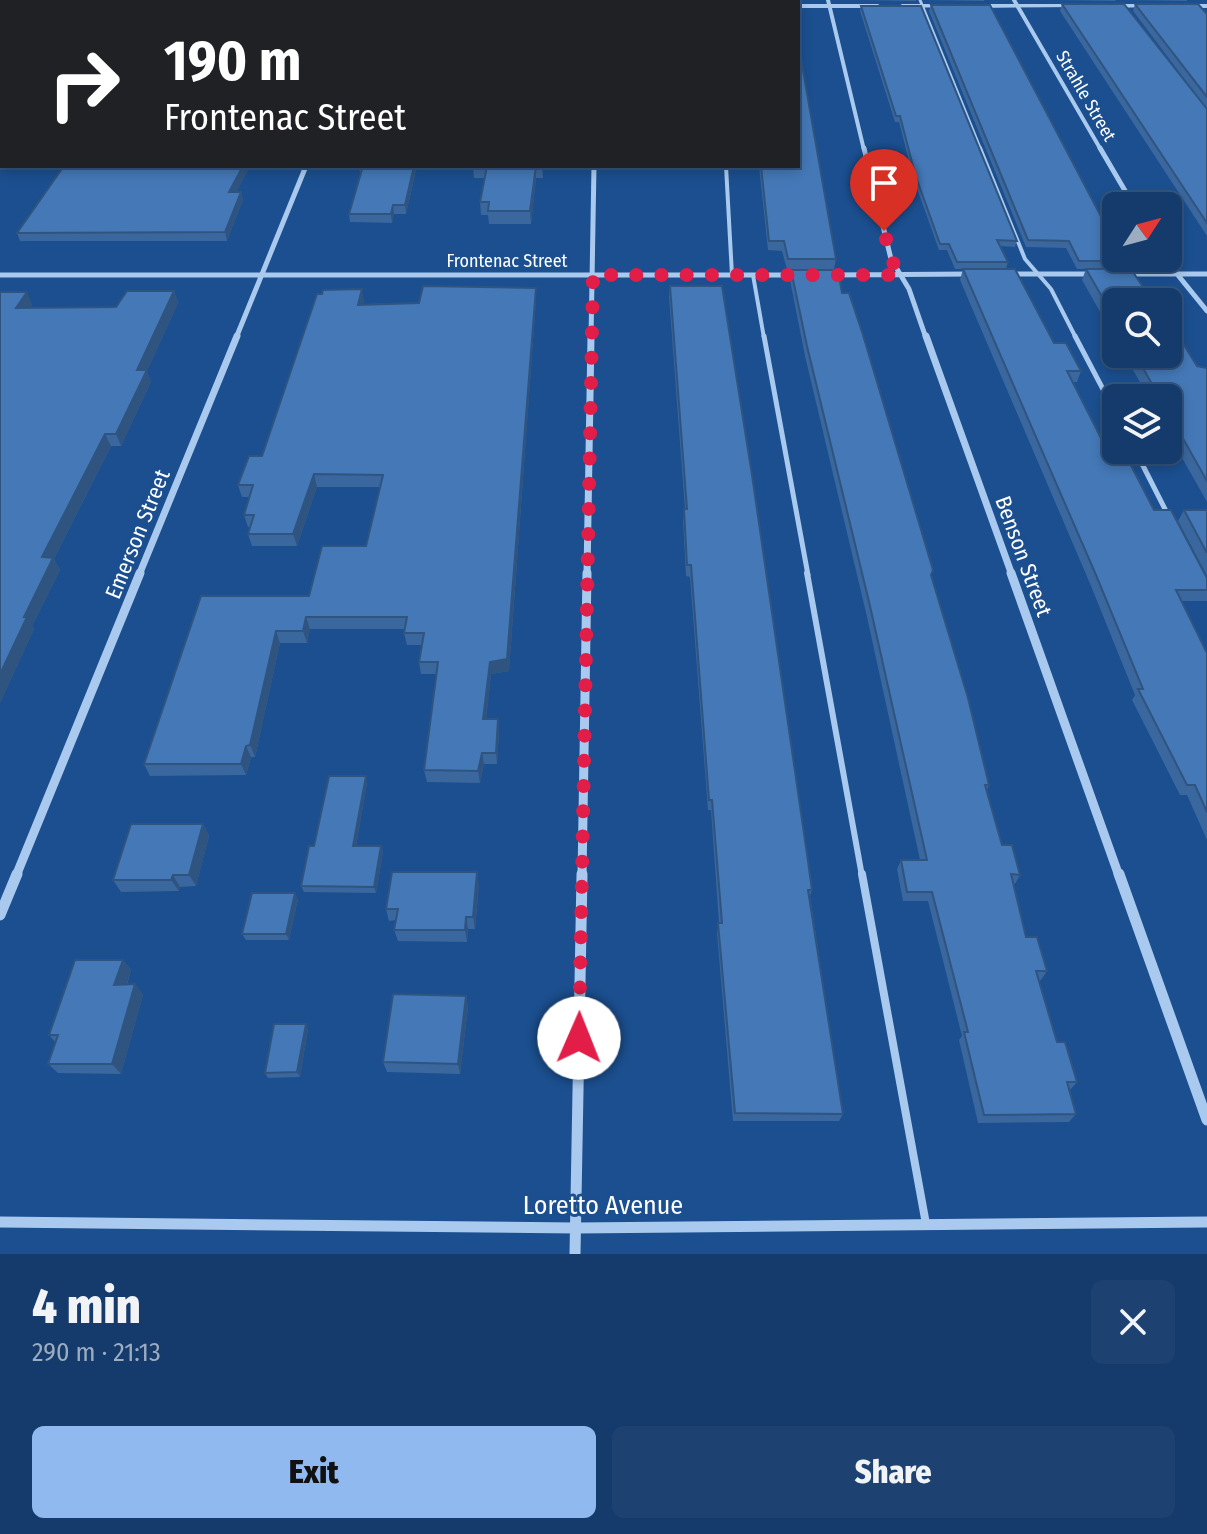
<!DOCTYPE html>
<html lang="en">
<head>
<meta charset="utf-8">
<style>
  :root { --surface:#143b6b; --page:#1d4271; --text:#f1f3f6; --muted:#9dadc1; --line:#33557e; --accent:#90b9f0 }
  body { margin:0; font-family:"Fira Sans Condensed",sans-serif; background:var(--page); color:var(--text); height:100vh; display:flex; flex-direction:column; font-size:30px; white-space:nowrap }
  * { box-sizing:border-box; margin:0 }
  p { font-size:26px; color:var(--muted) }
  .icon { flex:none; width:44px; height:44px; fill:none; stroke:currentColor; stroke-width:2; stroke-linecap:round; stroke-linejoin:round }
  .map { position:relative; height:1254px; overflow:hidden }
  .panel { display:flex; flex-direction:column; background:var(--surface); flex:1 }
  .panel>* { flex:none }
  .top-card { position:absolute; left:0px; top:0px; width:800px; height:168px; box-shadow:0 4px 12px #0003,0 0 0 2px var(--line); background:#202124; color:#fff; overflow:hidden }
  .needle { width:52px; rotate:54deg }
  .fabs { position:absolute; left:1102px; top:192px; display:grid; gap:16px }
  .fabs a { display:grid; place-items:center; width:80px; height:80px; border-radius:12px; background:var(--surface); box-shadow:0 4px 12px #0003,0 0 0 2px var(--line); font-size:40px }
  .pin { position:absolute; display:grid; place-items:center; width:68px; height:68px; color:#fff; margin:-82px -34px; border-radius:50% 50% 50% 0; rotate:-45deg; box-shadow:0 0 8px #0007 }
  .pin .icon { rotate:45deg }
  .me { position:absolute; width:88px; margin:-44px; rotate:1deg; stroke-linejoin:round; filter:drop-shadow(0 0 6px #0008) }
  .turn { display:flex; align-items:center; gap:28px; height:168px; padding:0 32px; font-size:36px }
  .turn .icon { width:104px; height:104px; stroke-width:2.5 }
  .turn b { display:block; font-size:56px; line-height:68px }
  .round { display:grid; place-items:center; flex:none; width:84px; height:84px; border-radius:12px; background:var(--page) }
  .headline { display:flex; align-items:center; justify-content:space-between; height:136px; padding:0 32px }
  h1 { font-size:48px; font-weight:800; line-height:60px }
  .primary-button { display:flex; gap:16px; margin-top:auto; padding:16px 32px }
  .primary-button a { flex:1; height:92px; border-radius:12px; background:var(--accent); color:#111; font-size:32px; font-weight:800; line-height:92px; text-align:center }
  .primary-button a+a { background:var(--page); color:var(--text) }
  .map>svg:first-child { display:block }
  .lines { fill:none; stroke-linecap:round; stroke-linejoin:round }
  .service-far4 { stroke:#a9c9ee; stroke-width:3 }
  .service-far3 { stroke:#a9c9ee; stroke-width:4 }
  .service-far2 { stroke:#a9c9ee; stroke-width:5 }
  .service-far1 { stroke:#a9c9ee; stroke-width:6 }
  .service { stroke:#a9c9ee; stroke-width:8 }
  .minor-far4 { stroke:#a9c9ee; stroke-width:4 }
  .minor-far3 { stroke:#a9c9ee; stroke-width:5 }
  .minor-far2 { stroke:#a9c9ee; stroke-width:7 }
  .minor-far1 { stroke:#a9c9ee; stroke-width:9 }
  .minor { stroke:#a9c9ee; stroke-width:11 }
  .tertiary { fill:#a9c9ee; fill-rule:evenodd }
  .wall { fill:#3a679d }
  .shaded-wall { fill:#305480 }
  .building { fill:#4478b7; stroke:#305480; stroke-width:2 }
  .route { stroke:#e11d48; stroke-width:14; stroke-dasharray:0 25.2 }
  .labels { text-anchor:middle; stroke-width:6; stroke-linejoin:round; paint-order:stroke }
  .far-street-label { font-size:18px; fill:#fff; stroke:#1b4f8f }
  .street-label { font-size:22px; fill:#fff; stroke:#1b4f8f }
  .near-street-label { font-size:26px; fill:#fff; stroke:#1b4f8f }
</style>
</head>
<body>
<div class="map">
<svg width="1207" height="1254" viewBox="0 0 1207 1254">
  <rect width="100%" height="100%" fill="#1b4f8f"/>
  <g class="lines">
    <path class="service-far4" d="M 920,0 L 981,150"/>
    <path class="service-far3" d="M 980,148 L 1025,259 L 1051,289 L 1076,338
      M 726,166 L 732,275
      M 753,275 L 764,338"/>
    <path class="service-far2" d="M 764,336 L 808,575
      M 1075,336 L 1116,414
      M 1135,450 L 1168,515"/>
    <path class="service-far1" d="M 807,573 L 862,876"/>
    <path class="service" d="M 862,874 L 926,1224"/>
    <path class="minor-far4" d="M 828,0 L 864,150
      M 1014,0 L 1101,150"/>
    <path class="minor-far3" d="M 864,148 L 891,259 L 909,289 L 926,338
      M 1100,148 L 1134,206
      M 1164,258 L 1207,311
      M 1009,274 L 1095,274
      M 1125,274 L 1207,274
      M 0,275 L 799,275
      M 829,275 L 971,274
      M 236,338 L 306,166
      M 591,338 L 594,166"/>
    <path class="minor-far2" d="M 926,336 L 1012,575
      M 139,575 L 237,336
      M 587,575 L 591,336"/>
    <path class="minor-far1" d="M 1011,573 L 1119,876
      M 16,876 L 140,573
      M 582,876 L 587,573"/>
    <path class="minor" d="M 1119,874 L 1207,1120
      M 0,915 L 17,874
      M 0,1222 L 576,1228 L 1207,1222
      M 575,1254 L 582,874"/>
    <path class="tertiary" d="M 798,4 L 878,4 L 881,6 L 878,8 L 798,8 Z
      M 950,4 L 952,7 L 902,8 L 899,6 L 902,4 Z
      M 1078,4 L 1080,7 L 974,8 L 971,6 L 974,4 Z
      M 1154,4 L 1156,7 L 1106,8 L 1103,6 L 1106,4 Z
      M 1207,4 L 1207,8 L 1182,8 L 1179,6 L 1182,4 Z
      M 2,152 L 2,159 L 0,160 L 0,153 Z"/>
  </g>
  <path class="wall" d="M 857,0 L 916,0 L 916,1 Z
    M 924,0 L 984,0 L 984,1 Z
    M 1053,0 L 1116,0 L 1115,1 Z
    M 1124,0 L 1187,0 L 1187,1 Z
    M 1062,4 L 1207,109 L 1207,236 L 1060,11 Z
    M 1135,4 L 1207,14 L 1207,109 L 1133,11 Z
    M 931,5 L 1124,261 L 1121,269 L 1077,269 L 1066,248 L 1026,247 L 929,11 Z
    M 861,6 L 1017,241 L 1015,247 L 1000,246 L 1008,262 L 1006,269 L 955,269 L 947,250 L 939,250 L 914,180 L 899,122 L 895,122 L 860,11 Z
    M 64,166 L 250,166 L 236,192 L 241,192 L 243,200 L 227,241 L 20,241 L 17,233 Z
    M 359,166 L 417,166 L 406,214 L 394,214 L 392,223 L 350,222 L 349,214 L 361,172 L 360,172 Z
    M 473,166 L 542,166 L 543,178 L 536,178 L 531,224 L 489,224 L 488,215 L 481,215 L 480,202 L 485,178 L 474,178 Z
    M 643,166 L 689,166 L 689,168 L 643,168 Z
    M 759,166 L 798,166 L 836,259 L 834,269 L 787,269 L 782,251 L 768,250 Z
    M 963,269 L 1054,343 L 1081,371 L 1077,382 L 1072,382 L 1104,444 L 1207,578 L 1207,601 L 1181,601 L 1207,653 L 1207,840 L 1187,795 L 1180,795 L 1132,700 L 1135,695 L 1091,586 L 960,280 Z
    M 1086,269 L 1147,293 L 1116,302 L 1116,340 L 1082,280 Z
    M 791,270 L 842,293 L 931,575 L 989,785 L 987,790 L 1002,845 L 1020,875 L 1015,884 L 1013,884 L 1026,937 L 1047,971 L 1041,980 L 1039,980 L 1057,1042 L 1077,1082 L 1070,1090 L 1076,1114 L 1069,1122 L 978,1123 L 959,1040 L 962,1036 L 928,901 L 903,901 L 897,869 L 901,860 L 920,860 L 867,617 L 805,356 L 790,280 Z
    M 670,286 L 812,890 L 810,896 L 843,1114 L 839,1121 L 733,1121 L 717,933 L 719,923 L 711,810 L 708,810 L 690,577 L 686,576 L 683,521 L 685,509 L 669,297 Z
    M 174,291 L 178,303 L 147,371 L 151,382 L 121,446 L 111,446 L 54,559 L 60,570 L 32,626 L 34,629 L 0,703 L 0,292 L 32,304 L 30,308 L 116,307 Z
    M 536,299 L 509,671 L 491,674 L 486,719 L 498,719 L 499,731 L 497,764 L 484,764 L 480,783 L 427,782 L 424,770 L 437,674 L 421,674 L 419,662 L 422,645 L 407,645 L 404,633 L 405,629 L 310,629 L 307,643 L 280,643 L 255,757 L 251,757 L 246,775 L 150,776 L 144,764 L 309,596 L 366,546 L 380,487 L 317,487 L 297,546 L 252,546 L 248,534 L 250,527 L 248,527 L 244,515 L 249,497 L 242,497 L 238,485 L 262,456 L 364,301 L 363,304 Z
    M 1124,354 L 1168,354 L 1197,366 L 1207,368 L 1207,502 L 1168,433 L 1168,398 L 1149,398 Z
    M 1184,510 L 1207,510 L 1207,576 L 1178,521 Z
    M 367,783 L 356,846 L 381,846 L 383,852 L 376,893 L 304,892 L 301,886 L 314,846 Z
    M 203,824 L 209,836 L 196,886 L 180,887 L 179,891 L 121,892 L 113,880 Z
    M 479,884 L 475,929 L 468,929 L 467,942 L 398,941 L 394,930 L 396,920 L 389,921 L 386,909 Z
    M 298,899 L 289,940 L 246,940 L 242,934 Z
    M 123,960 L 131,970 L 127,985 L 135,984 L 143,995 L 121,1074 L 58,1073 L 48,1064 L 55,1042 L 49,1035 Z
    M 466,996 L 468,1007 L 460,1074 L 387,1072 L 383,1062 Z
    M 308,1029 L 300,1077 L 268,1078 L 265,1073 Z"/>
  <path class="shaded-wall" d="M 243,166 L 250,166 L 232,201 L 229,192 Z
    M 414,166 L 417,166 L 406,214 L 405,205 Z
    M 536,166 L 536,178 L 531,224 L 530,211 Z
    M 241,192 L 243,200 L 227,241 L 225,232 Z
    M 393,205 L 394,214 L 392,223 L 391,214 Z
    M 536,288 L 536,299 L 509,671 L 491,674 L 485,731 L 483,719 L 490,662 Z
    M 362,289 L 364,301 L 360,316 L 358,305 Z
    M 174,291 L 178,303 L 147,371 L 151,382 L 121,446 L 116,434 L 137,370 Z
    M 27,292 L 32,304 L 22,320 L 16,308 Z
    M 105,434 L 111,446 L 54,559 L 60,570 L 32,626 L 34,629 L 0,703 L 0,674 L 24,617 L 42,557 Z
    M 314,474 L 317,487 L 297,546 L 293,534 Z
    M 306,617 L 310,629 L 307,643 L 303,631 Z
    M 276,631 L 280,643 L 255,757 L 250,745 Z
    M 498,719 L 499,731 L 497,764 L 496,753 Z
    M 246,746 L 251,757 L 246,775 L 241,764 Z
    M 482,753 L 484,764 L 480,783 L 478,771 Z
    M 366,776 L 367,783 L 355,852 L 353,846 Z
    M 203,824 L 209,836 L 196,886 L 189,875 Z
    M 381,846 L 383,852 L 376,893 L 374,887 Z
    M 477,872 L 479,884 L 475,929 L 473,917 Z
    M 173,875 L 180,887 L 179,891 L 171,880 Z
    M 295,893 L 298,899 L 289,940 L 286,934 Z
    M 466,917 L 468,929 L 467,942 L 465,930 Z
    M 123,960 L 131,970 L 123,996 L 114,985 Z
    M 135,984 L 143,995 L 121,1074 L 112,1064 Z
    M 466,996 L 468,1007 L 460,1074 L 458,1064 Z
    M 306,1024 L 308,1029 L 300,1077 L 297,1072 Z"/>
  <path class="building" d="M 2,0 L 69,0 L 67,2 L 2,2 L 2,72 L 0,74 L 0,4 L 2,4 Z
    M 183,0 L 334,0 L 334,2 L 182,2 Z
    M 414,0 L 464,0 L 464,2 L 414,2 Z
    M 501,0 L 557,0 L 556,2 L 500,2 Z
    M 636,0 L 672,0 L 672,2 L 636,2 Z
    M 744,0 L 791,0 L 791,2 L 744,2 Z
    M 1062,4 L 1124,4 L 1207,109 L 1207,223 Z
    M 1135,4 L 1198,4 L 1207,14 L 1207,97 Z
    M 931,5 L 990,5 L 1116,245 L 1116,258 L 1123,258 L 1124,261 L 1079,261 L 1069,241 L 1028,240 Z
    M 861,6 L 921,6 L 1017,241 L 997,240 L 1008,262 L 957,262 L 949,244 L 940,244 L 915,174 L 900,116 L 896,116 Z
    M 798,42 L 836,259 L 788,259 L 784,241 L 769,241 L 761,166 L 798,166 Z
    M 64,166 L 243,166 L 229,192 L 241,192 L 225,232 L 17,233 Z
    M 363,166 L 414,166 L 405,205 L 393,205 L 391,214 L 349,214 Z
    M 487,166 L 536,166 L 530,211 L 488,211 L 489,202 L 480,202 Z
    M 963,269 L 1015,269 L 1054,343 L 1066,343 L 1081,371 L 1067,371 L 1104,444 L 1116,444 L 1116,450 L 1123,450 L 1154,510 L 1171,510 L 1207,578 L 1207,590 L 1176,590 L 1207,653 L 1207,812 L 1195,785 L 1187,785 L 1138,689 L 1143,689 L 1096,575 Z
    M 1086,269 L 1131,269 L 1147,293 L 1152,293 L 1157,302 L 1116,302 L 1116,321 Z
    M 791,270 L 838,270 L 842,293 L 849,293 L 863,335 L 933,570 L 931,575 L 968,698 L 989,785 L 985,785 L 1002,845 L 1012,845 L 1020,875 L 1011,874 L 1026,937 L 1037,937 L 1047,971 L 1036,971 L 1057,1042 L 1065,1042 L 1077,1082 L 1067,1082 L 1076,1114 L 984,1115 L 964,1032 L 968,1032 L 932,892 L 907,892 L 901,860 L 927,860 L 870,606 L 807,346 Z
    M 423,286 L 536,288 L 507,659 L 490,662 L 483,719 L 498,719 L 496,753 L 482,753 L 478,771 L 424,770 L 438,662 L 419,662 L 424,633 L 404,633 L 407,617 L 306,617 L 303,631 L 276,631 L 250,745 L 246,746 L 241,764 L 144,764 L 201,596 L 309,596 L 322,546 L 366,546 L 383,475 L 314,474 L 293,534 L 248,534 L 254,515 L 244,515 L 253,485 L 238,485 L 249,456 L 262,456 L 317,294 L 322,294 L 323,290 L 362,289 L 358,305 L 419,303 Z
    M 670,286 L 722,286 L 752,475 L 808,861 L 812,890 L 808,890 L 843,1114 L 735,1113 L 718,923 L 722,923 L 712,800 L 709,800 L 691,565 L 687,565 L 684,509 L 687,509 Z
    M 127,291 L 174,291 L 137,370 L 147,370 L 116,434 L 105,434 L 42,557 L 53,558 L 24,617 L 27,617 L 0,674 L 0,292 L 27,292 L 16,308 L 116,307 Z
    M 1168,319 L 1197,366 L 1207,368 L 1207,481 L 1168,412 L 1168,398 L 1160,398 L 1135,354 L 1168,354 Z
    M 1184,510 L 1207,510 L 1207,553 Z
    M 329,776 L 366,776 L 353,846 L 381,846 L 374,887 L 301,886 L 309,846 L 314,846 Z
    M 131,824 L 203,824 L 189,875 L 173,875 L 171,880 L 113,880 Z
    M 392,872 L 477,872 L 473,917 L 466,917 L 465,930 L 394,930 L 398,909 L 386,909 Z
    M 252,893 L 295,893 L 286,934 L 242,934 Z
    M 75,960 L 123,960 L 114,985 L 135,984 L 112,1064 L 48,1064 L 58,1035 L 49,1035 Z
    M 393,994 L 466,996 L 458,1064 L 383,1062 Z
    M 274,1024 L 306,1024 L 297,1072 L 265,1073 Z"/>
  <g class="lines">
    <path class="route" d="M 579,1038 L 593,275 L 900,275 L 891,259 L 884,231"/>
  </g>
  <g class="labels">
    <g class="far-street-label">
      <text transform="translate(1086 96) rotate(60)" y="6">Strahle Street</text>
      <text x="507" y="267">Frontenac Street</text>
    </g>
    <g class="street-label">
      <text transform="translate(137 534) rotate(-68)" y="8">Emerson Street</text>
      <text transform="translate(1024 556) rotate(70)" y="8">Benson Street</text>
    </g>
    <g class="near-street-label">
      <text x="603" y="1214">Loretto Avenue</text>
    </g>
  </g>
</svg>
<div class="fabs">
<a><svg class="needle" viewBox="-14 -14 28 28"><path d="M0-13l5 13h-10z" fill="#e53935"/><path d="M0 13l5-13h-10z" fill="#9dadc1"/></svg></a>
<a><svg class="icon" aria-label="search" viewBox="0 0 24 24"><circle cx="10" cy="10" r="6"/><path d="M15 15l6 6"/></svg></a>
<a><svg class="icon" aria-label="layers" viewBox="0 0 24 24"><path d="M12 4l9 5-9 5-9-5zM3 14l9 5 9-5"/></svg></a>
</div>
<div class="pin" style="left:884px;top:231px;background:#d93025"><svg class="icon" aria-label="arrive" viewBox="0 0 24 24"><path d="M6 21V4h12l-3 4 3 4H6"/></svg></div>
<svg class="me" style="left:579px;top:1038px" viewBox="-20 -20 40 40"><circle r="19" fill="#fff"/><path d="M0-13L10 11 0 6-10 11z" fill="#e11d48"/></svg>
<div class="top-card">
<div class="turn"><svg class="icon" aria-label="right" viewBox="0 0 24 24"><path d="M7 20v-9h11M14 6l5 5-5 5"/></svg><div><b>190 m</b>Frontenac Street</div></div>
</div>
</div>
<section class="panel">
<div class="headline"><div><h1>4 min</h1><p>290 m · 21:13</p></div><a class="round"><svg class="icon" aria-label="close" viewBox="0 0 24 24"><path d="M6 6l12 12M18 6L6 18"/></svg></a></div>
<div class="primary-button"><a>Exit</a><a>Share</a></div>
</section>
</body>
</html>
